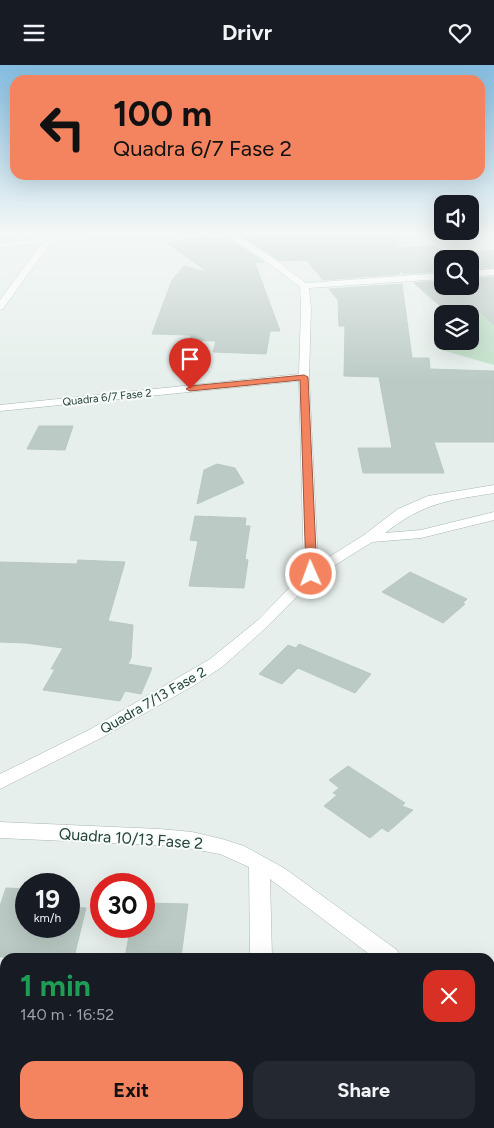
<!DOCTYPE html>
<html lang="en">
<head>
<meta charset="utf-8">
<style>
  :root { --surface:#171b24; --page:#242831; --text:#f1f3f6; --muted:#9ea1a6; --accent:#f4845f }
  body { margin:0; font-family:Figtree,sans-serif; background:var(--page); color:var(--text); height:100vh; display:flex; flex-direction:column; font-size:19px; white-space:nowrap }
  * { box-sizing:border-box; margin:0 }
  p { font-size:16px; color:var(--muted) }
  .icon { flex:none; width:28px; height:28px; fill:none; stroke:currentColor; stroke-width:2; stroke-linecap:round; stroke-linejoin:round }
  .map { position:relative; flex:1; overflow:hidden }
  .sheet { position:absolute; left:0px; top:888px; width:495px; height:176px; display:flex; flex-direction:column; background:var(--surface); border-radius:15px 15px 0 0; box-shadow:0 5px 20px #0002 }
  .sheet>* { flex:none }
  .guide { position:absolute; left:10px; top:10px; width:475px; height:105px; border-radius:15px; box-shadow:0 5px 20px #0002; background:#f4845f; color:#111; overflow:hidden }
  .fabs { position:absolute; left:434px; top:130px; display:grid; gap:10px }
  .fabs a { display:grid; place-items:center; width:45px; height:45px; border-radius:10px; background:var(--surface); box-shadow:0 5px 20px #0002; font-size:25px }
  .speed { position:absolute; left:15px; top:808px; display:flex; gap:10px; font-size:25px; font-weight:700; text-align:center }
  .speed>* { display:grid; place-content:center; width:65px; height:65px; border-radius:50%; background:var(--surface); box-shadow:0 5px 20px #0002; line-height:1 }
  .speed small { font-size:12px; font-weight:400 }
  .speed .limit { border:8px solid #d22; background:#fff; color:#111 }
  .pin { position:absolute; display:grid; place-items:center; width:42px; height:42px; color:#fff; margin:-51px -21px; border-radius:50% 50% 50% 0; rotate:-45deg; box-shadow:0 0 5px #0007 }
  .pin .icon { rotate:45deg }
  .me { position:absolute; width:55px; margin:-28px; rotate:358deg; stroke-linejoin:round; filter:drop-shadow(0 0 4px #0008) }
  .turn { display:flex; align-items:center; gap:18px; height:105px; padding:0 20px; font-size:22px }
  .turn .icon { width:65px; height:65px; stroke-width:2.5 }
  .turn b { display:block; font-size:35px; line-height:42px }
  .round { display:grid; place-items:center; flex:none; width:52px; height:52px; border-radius:15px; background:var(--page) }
  .overview { display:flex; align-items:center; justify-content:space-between; height:85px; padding:0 20px }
  h1 { font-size:30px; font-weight:700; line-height:38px; color:#1e9e55 }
  .cta { display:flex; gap:10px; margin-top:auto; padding:10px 20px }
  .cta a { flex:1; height:58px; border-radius:15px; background:var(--accent); color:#111; font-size:20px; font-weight:700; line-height:58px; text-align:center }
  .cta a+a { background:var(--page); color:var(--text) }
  header { display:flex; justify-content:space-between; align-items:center; height:65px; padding:0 20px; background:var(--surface); font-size:22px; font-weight:700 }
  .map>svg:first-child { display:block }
  .green { fill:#bfe0c8 }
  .building { fill:#bbcac4; stroke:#b8c9c2 }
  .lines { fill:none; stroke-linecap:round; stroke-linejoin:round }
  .minor-casing { stroke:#a8b8b2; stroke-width:1 }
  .minor { fill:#fff; fill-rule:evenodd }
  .route { fill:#f4845f; stroke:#9f563e }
  .labels { text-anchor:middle; stroke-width:4; stroke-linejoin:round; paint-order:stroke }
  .far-street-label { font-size:11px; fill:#24423a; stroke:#f7fbf9 }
  .street-label { font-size:14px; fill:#24423a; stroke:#f7fbf9 }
  .near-street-label { font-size:16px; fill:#24423a; stroke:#f7fbf9 }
</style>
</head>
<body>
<header><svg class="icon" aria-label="menu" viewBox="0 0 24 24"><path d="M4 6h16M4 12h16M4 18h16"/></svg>Drivr<svg class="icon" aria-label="heart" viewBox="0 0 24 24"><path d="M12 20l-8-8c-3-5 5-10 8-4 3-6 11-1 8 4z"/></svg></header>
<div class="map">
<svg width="494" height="1063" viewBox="0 0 494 1063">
  <rect width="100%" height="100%" fill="#e6efeb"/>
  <path class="green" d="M 474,245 L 494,247 L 494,300 L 438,284 L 445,279 L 470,276 L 473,271 L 470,264 L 470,249 L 468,249 Z"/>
  <path class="building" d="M 251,167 L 398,167 L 399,183 L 433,181 L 447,189 L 494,185 L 494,202 L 470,204 L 470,194 L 442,194 L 442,206 L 404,209 L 400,205 L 400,209 L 323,215 L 307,195 L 280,196 L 238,169 Z
    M 204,171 L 209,175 L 226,172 L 264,197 L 255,198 L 280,266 L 270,266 L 266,289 L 213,287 L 216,276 L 190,275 L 191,270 L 152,269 L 172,215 L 184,201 L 208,207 L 167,178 Z
    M 494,212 L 494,260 L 479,246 L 458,249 L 454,245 L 446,246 L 414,218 L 442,216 L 442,221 L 470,221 L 470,214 Z
    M 402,219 L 412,293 L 429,293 L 430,304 L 494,306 L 494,377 L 434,377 L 444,408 L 363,408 L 358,383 L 392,383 L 379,312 L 344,311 L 345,261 L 339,261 L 338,235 L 329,224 Z
    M 39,361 L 73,361 L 65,385 L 27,384 Z
    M 217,399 L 235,403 L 244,418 L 197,439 L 204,405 Z
    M 195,451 L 246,453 L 245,461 L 250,461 L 245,494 L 248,495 L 244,523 L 189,521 L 198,476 L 190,475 Z
    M 78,495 L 125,497 L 108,556 L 133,560 L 131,593 L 128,599 L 152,603 L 141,629 L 125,626 L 120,636 L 43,625 L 55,604 L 51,604 L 63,583 L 26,578 L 0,577 L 0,497 L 77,499 Z
    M 410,507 L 467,534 L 463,538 L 465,539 L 443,558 L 382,527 Z
    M 299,579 L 371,609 L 355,628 L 298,603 L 282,619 L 259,609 L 288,580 L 296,583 Z
    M 348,701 L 405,738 L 402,741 L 413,745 L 388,767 L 382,763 L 370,773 L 324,741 L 337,730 L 333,728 L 339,723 L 329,715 Z
    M 6,823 L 26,824 L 26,861 L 69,861 L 69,842 L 86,843 L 74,892 L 0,892 L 0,841 Z
    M 144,838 L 188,839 L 181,892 L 125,892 L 131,861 L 144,861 Z"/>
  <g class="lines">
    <defs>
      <path id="minor" d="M 94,167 L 118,167 L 114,169 L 51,177 L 3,244 L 0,245 L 0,235 L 42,178 L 0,182 L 0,178 Z
        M 222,167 C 242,166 288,205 306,218 L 442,208 L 442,214 L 309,223 L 311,243 L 309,312 L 318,499 L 364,470 L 398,444 L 428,431 L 494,420 L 494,428 C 446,436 425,437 385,468 L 421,465 L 494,447 L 494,455 L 421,473 L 372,477 L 316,512 L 268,561 L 222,602 L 193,621 L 101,673 L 0,724 L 0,709 L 89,665 L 210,594 L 258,555 L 304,508 L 299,316 L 0,346 L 0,340 L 299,309 L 301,243 L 300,222 L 270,199 Z
        M 494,204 L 494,210 L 470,212 L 470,206 Z
        M 0,757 L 160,764 L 192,767 L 222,774 L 244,781 L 284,803 L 397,885 L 400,892 L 373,892 L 270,814 L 272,892 L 250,892 L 249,802 L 220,789 L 176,781 L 0,773 Z
        M 490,958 L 494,960 L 494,983 L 490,982 Z
        M 252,1059 L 278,1059 L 278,1063 L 252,1063 Z"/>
    </defs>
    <use href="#minor" class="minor-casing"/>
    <use href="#minor" class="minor"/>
  </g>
  <linearGradient id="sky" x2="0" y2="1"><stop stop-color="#84bce0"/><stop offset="0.53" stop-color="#f4f8f6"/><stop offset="1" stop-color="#f4f8f6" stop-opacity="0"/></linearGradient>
  <rect width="494" height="316" fill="url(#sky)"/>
  <path class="route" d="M 304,310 L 308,312 L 317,509 L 311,512 L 306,509 L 300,315 L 190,326 L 186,324 L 190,321 Z"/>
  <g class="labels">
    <g class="far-street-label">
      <text transform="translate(107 332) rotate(-6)" y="4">Quadra 6/7 Fase 2</text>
    </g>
    <g class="street-label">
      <text transform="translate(153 635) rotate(-30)" y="5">Quadra 7/13 Fase 2</text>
    </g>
    <g class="near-street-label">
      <text transform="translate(131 773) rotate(4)" y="6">Quadra 10/13 Fase 2</text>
    </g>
  </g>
</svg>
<div class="fabs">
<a><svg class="icon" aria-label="sound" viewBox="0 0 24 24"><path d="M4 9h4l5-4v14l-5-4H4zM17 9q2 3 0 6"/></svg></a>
<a><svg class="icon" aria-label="search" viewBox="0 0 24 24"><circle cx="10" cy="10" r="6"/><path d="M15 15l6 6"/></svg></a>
<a><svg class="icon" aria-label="layers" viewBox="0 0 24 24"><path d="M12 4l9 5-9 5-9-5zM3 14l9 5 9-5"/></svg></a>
</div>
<div class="speed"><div>19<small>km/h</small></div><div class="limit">30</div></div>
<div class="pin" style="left:190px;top:324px;background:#d93025"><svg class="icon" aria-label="arrive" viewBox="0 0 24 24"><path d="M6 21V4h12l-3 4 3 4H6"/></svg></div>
<svg class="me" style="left:311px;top:509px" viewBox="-20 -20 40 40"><circle r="17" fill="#f4845f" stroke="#fff" stroke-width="3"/><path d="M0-11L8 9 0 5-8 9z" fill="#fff"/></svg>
<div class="guide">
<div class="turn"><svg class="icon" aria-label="left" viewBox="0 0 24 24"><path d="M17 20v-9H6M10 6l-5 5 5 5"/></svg><div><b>100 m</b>Quadra 6/7 Fase 2</div></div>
</div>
<section class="sheet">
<div class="overview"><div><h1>1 min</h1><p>140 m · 16:52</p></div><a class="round" style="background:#d93025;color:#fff"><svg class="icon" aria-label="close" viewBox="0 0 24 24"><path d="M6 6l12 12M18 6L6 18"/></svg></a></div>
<div class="cta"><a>Exit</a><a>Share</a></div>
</section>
</div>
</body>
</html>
